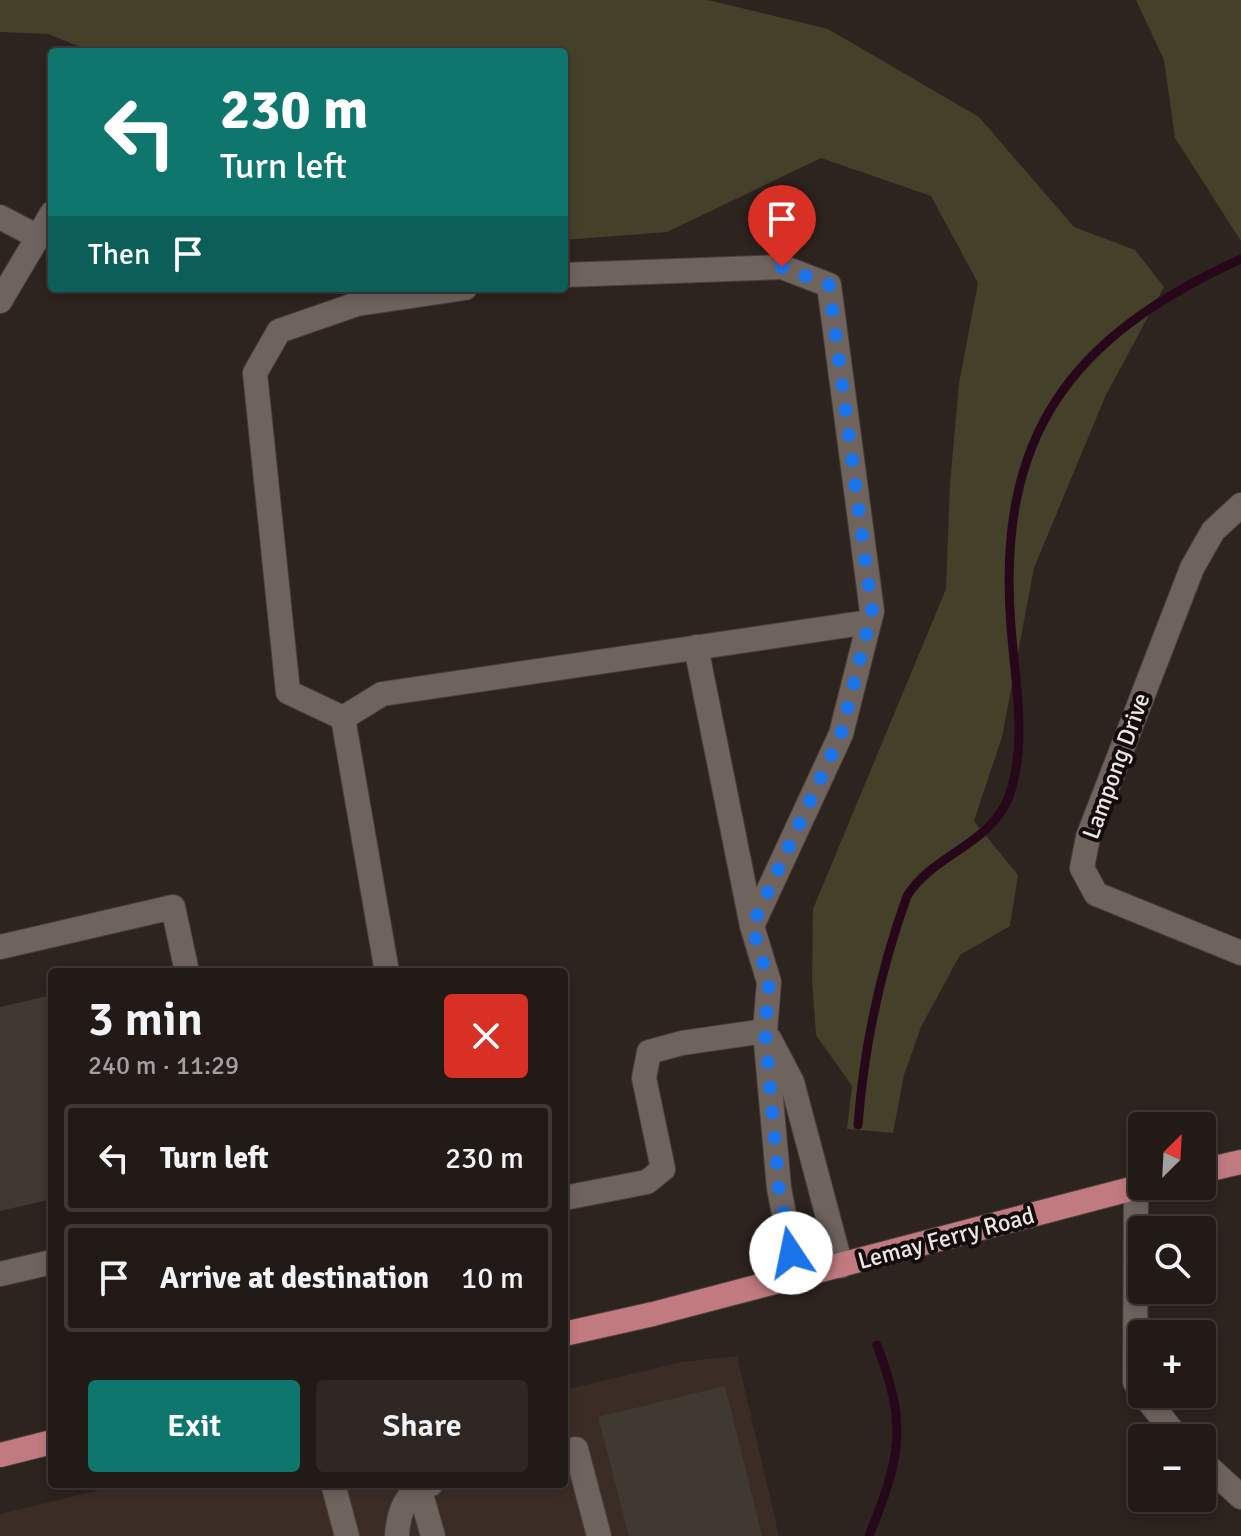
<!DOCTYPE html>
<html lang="en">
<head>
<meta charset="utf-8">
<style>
  :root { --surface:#221a17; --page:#2e2724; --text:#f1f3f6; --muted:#a2a1a1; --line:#3f3836; --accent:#0f766e }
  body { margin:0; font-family:Signika,sans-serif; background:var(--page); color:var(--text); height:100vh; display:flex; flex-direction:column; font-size:30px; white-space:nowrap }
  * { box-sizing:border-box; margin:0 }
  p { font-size:26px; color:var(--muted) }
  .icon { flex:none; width:44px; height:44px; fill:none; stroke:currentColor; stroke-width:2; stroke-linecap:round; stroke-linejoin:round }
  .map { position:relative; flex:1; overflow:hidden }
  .side { position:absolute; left:48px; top:968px; width:520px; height:520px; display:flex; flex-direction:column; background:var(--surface); border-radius:8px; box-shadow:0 4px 12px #0003,0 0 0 2px var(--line) }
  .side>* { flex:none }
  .banner { position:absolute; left:48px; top:48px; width:520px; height:244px; border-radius:8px; box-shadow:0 4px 12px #0003,0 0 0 2px var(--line); background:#0f766e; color:#fff; overflow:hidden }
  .needle { width:52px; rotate:24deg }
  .controls { position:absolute; left:1128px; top:1112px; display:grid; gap:16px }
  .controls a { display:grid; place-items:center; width:88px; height:88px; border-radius:8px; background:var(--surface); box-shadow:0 4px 12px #0003,0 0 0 2px var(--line); font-size:40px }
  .pin { position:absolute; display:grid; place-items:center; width:68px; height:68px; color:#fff; margin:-82px -34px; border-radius:50% 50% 50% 0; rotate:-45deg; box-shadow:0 0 8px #0007 }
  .pin .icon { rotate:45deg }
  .me { position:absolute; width:88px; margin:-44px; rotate:349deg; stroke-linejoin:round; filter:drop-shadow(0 0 6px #0008) }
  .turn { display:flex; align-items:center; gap:28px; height:168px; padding:0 40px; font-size:36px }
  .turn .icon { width:104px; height:104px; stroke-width:2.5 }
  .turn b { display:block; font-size:56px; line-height:68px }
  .then { display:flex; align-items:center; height:76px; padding:0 40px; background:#0003; gap:16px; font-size:30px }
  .round { display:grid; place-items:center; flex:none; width:84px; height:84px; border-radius:8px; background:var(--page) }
  .summary { display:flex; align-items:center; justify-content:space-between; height:136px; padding:0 40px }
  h1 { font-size:48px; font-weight:600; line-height:60px }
  .primary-button { display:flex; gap:16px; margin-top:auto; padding:16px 40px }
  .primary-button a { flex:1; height:92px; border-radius:8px; background:var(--accent); color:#fff; font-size:32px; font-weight:600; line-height:92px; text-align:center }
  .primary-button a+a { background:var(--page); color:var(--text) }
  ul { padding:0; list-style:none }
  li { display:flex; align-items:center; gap:24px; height:108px; margin:0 16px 12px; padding:0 24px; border:4px solid var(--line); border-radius:8px }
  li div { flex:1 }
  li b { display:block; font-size:30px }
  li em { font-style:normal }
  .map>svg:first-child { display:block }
  .built { fill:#3c2c26 }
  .green { fill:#454029 }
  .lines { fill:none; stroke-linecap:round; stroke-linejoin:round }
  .stream { stroke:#26081a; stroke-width:9 }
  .building { fill:#403931 }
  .minor-casing { stroke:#49403d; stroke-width:26 }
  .major-casing { stroke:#49403d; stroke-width:26 }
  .minor { stroke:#6f635e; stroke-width:24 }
  .major { stroke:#c17a7f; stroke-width:24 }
  .route { stroke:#1a73e8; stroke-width:14; stroke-dasharray:0 25.2 }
  .labels { text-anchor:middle; stroke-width:8; stroke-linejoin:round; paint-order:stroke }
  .street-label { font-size:24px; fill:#ece5e2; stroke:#120d0c }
</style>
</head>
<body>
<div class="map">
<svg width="1241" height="1536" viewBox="0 0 1241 1536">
  <rect width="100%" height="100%" fill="#2d231f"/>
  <path class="built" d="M 737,1356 L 779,1536 L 0,1536 L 0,1514 L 125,1484 L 564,1484 L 564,1390 L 682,1362 Z"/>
  <path class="green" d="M 0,0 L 708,0 L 828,29 L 979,117 L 1074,227 L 1135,250 L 1164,287 L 1105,397 L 1034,568 L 1002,737 L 974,821 L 1018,875 L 1010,926 L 960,955 L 921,1027 L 904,1075 L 893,1133 L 847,1129 L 852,1086 L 816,1035 L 812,980 L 813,909 L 946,589 L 950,484 L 959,383 L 978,283 L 931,196 L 821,158 L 667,232 L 564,240 L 564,52 L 93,52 L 48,34 L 0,32 Z
    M 1136,0 L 1241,0 L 1241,241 L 1175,138 L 1164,60 Z"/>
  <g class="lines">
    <path class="stream" d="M 858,1125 C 864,1046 880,971 907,896 C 933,854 992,844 1009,796 C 1028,744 1015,681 1011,627 C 996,436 1069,337 1241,259
      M 869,1536 C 901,1456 908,1427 877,1345"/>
  </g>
  <path class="building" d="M 52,995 L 52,1199 L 0,1211 L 0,1007 Z
    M 725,1386 L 762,1536 L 629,1536 L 598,1417 Z"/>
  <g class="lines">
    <defs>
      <path id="minor" d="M 0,217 L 38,237 L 52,213
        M 564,275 L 782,267 L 829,285 L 872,611 L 841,734 L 752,926 L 769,982 L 765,1031 L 779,1188 L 796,1277
        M 0,301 L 38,237
        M 1241,505 L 1213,531 L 1192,568 L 1088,837 L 1082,868 L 1096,894 L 1241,953
        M 696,647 L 752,926
        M 343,718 L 382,694 L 869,622
        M 0,947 L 173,907 L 187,972
        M 387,972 L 343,718 L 288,692 L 255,373 L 279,331 L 357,304 L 465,288
        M 770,1040 L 792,1082 L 841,1266
        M 1136,1187 L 1135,1382 L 1142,1392
        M 564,1198 L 647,1182 L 663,1169 L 644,1078 L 649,1052 L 682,1043 L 765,1031
        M 0,1274 L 52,1262
        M 1143,1394 L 1178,1438
        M 564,1452 L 576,1449 L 599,1536
        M 1202,1461 L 1241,1497
        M 333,1484 L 347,1536
        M 431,1484 L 419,1487 L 433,1536
        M 397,1536 C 398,1516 403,1499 419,1487"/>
      <path id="major" d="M 1202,1171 L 1241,1162
        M 564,1334 L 653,1314 L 1142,1186
        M 0,1455 L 52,1442"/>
    </defs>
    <use href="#minor" class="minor-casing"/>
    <use href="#major" class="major-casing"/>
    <use href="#minor" class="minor"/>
    <use href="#major" class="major"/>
  </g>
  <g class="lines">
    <path class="route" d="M 782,267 L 829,285 L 872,611 L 841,734 L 752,926 L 769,982 L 765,1031 L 779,1188 L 791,1253"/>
  </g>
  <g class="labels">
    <g class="street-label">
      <text transform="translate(1116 766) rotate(-70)" y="8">Lampong Drive</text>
      <text transform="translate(946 1238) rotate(-15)" y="8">Lemay Ferry Road</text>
    </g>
  </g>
</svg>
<div class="controls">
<a><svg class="needle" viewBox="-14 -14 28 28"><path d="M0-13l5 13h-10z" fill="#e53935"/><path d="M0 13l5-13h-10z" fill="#a2a1a1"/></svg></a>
<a><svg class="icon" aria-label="search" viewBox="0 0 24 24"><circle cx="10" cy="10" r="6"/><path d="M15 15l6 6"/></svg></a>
<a>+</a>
<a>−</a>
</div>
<div class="pin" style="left:782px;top:267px;background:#d93025"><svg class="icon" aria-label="arrive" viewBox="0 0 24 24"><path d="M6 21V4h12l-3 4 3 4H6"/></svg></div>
<svg class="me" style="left:791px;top:1253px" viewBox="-20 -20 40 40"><circle r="19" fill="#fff"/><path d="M0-13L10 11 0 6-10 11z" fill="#1a73e8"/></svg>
<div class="banner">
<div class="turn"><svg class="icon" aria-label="left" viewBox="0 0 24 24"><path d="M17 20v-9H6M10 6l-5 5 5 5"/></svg><div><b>230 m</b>Turn left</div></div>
<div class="then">Then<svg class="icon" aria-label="arrive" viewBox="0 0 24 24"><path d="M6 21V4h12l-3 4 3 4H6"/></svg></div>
</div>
<section class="side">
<div class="summary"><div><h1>3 min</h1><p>240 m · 11:29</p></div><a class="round" style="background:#d93025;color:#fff"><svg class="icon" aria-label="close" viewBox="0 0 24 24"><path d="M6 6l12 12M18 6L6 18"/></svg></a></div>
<ul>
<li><svg class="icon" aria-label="left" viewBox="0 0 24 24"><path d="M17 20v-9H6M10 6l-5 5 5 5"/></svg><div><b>Turn left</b></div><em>230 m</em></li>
<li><svg class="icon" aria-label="arrive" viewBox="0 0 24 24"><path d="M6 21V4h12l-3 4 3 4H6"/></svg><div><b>Arrive at destination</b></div><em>10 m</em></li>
</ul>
<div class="primary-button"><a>Exit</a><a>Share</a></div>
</section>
</div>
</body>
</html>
